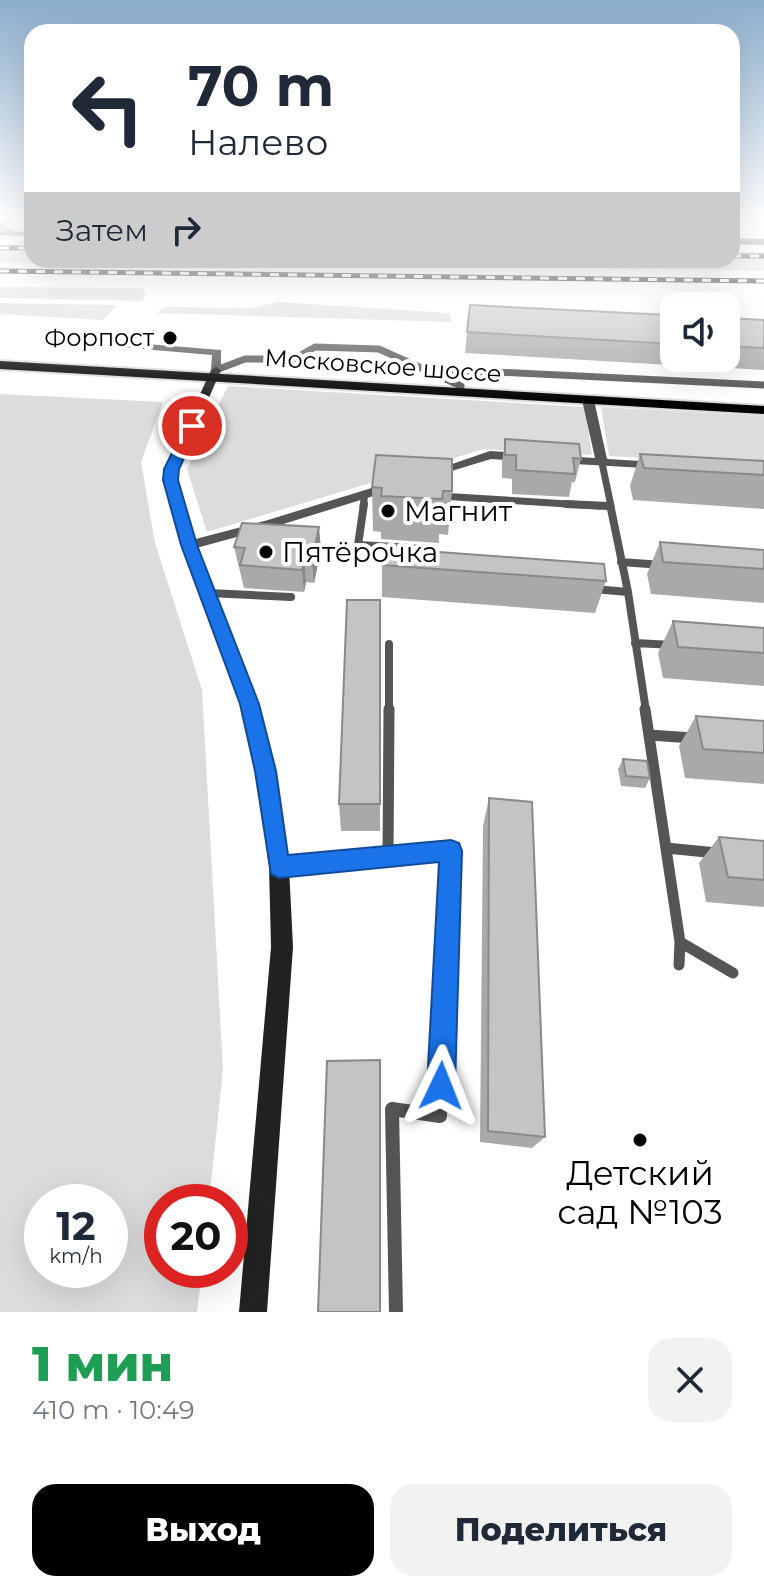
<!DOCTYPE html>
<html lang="ru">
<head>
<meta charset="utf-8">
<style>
  :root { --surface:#fff; --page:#f2f2f3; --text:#1f2937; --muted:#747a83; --accent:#000 }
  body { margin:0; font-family:Montserrat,sans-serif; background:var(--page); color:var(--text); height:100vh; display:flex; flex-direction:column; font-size:30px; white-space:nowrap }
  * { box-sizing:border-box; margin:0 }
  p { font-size:26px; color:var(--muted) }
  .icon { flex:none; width:44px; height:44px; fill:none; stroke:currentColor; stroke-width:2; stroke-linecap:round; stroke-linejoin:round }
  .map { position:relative; height:1312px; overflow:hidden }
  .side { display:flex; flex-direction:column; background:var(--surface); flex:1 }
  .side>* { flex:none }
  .guide { position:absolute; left:24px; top:24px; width:716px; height:244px; border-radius:24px; box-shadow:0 8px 32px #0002; background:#fff; color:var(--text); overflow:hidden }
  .controls { position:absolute; left:660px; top:292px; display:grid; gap:16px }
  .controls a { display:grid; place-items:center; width:80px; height:80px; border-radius:16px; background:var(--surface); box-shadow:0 8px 32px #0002; font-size:40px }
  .speed { position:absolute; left:24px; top:1184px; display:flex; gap:16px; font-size:40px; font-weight:700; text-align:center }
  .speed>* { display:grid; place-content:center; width:104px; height:104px; border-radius:50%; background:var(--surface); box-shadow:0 8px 32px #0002; line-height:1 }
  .speed small { font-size:20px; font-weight:400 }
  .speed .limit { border:12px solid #d22; background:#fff; color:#111 }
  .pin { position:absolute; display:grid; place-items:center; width:68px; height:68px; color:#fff; margin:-34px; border:4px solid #fff; border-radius:50%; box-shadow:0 2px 8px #0007 }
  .me { position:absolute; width:88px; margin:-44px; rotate:2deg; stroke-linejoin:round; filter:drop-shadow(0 0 6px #0008) }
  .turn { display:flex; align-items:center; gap:28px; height:168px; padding:0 32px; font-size:36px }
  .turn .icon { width:104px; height:104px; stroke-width:2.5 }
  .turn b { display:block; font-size:56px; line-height:68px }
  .then { display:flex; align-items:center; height:76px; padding:0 32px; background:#0003; gap:16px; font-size:30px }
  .round { display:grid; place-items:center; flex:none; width:84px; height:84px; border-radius:24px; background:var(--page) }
  .summary { display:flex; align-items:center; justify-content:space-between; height:136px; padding:0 32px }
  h1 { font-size:48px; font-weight:800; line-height:60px; color:#1e9e55 }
  .cta { display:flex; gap:16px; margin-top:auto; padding:16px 32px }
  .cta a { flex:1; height:92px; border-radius:24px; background:var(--accent); color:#fff; font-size:32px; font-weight:800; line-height:92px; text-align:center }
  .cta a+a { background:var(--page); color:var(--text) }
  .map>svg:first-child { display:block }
  .green { fill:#dcdcdc; fill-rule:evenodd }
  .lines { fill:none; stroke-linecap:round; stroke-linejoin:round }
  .primary-casing { stroke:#dbdbdb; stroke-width:4 }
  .lane-far4 { stroke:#555; stroke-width:5 }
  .lane-far3 { stroke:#555; stroke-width:7 }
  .lane-far2 { stroke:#555; stroke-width:8 }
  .lane-far1 { stroke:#555; stroke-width:11 }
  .lane { stroke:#555; stroke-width:14 }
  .street { fill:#555; fill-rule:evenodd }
  .secondary { fill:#222; fill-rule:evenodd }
  .primary { fill:#000; fill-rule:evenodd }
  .rail-casing { stroke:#000; stroke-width:5 }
  .rail { stroke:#fff; stroke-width:3; stroke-dasharray:9; stroke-linecap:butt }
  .wall { fill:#a9a9a9 }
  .shaded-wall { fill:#898989 }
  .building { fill:#c4c4c4; stroke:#898989; stroke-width:2 }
  .route { fill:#1a73e8; stroke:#114b97; stroke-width:2 }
  .poi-dot { fill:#000; stroke:#fff; stroke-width:3 }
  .labels { text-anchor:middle; stroke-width:8; stroke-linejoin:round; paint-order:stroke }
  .far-poi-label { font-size:24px; fill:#000; stroke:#fff; text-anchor:end }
  .far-street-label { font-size:24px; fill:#000; stroke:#fff }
  .poi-label { font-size:28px; fill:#000; stroke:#fff; text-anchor:start }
  .near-poi-label { font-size:34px; fill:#000; stroke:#fff }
</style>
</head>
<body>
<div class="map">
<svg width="764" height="1312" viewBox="0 0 764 1312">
  <rect width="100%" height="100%" fill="#fff"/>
  <path class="green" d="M 32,251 L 32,260 L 732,260 L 732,252 L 764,252 L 764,271 L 351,264 L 0,263 L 0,252 Z
    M 0,287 L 142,288 L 146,294 L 142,301 L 0,298 Z
    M 279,302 L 449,313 L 452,322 L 156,313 L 165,307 L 252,308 Z
    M 0,303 L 117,305 L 103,320 L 0,314 Z
    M 228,386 L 585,407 L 592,455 L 484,449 L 207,532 L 187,469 Z
    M 0,394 L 163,402 L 141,462 L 155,543 L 202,690 L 223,1070 L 209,1202 L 162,1202 L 162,1270 L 202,1270 L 197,1312 L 0,1312 ZM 110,1202 L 110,1270 L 42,1270 L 42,1202 Z
    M 601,407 L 764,416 L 764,465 L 609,456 Z"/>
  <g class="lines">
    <defs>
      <path id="primary" d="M 0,361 L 764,406 L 764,414 L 0,369 Z"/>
    </defs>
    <use href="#primary" class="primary-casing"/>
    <path class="lane-far4" d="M 0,226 L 11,233
      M 0,226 L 12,220"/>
    <path class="lane-far3" d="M 216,370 L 245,359 L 294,359 L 315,347 L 379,349 L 461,386
      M 435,375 L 496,372 L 764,385
      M 602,463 L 611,506
      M 440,496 L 600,506
      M 363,506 L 365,494"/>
    <path class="lane-far2" d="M 364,504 L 358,545 L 413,548
      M 566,504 L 608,506
      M 610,504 L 628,592 L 646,711
      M 621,562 L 662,565
      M 594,589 L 628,592
      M 209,593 L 291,597
      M 635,643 L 673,645
      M 389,711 L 389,644"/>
    <path class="lane-far1" d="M 645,709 L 680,942 L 679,965
      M 649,735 L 693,738
      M 666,848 L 717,853
      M 388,856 L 389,709
      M 279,867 L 451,851 L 446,974
      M 680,942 L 733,973"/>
    <path class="lane" d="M 396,1312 L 392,1109 L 440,1116 L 446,972"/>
    <path class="street" d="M 123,342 L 221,350 L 221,370 L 216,373 L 211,370 L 212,355 L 119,347 L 118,345 Z
      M 588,397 L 594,400 L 607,459 L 658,462 L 664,466 L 662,469 L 557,463 L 557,457 L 561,456 L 595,458 L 582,400 Z
      M 490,451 L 522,453 L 528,457 L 522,461 L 491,459 L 432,477 L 426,473 Z
      M 391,482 L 397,486 L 396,489 L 277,526 L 189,550 L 182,545 L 184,542 L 268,520 Z"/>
    <path class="secondary" d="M 0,231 L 32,232 L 32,236 L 0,235 Z
      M 732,238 L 764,239 L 764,245 L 732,244 Z
      M 216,367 L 221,370 L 178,469 L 176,480 L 196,545 L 257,704 L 274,771 L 289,867 L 293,947 L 267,1312 L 239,1312 L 271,947 L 269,867 L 256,771 L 241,704 L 182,545 L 164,480 L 166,469 L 211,370 Z"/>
    <use href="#primary" class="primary"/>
    <defs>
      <path id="rail" d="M 0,248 L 32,248
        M 732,256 L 764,256
        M 0,271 L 764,281"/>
    </defs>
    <use href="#rail" class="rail-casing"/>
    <use href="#rail" class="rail"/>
  </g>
  <path class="wall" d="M 470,305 L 674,344 L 674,355 L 671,365 L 465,353 Z
    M 726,318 L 764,320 L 764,370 L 696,366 L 693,358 L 726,358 Z
    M 505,439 L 581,459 L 575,482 L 572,482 L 569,497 L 512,494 L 512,479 L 502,478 L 502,463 Z
    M 640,454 L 764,461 L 764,509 L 633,500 L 630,486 Z
    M 372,487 L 452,491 L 448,535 L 439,534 L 439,543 L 381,539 L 381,532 L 373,531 Z
    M 660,542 L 764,550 L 764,603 L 651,594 L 647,574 Z
    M 234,547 L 321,549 L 314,583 L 306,582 L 304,592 L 244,588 Z
    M 412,550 L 606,581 L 595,613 L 382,597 L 382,565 Z
    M 380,600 L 380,831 L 341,831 L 339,804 Z
    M 673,621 L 764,628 L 764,686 L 663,678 L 658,653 Z
    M 696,716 L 764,721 L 764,784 L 685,778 L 679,746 Z
    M 623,759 L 650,778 L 645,788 L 621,786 L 618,769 Z
    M 489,798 L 545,1137 L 532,1148 L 480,1142 L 483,826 Z
    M 719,837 L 764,841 L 764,907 L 706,902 L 699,863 Z"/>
  <path class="shaded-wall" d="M 319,527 L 321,549 L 314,583 L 312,560 Z
    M 304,560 L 306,582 L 304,592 L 302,570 Z"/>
  <path class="building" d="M 470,305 L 669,315 L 674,332 L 674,344 L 467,332 Z
    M 726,318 L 764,320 L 764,348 L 726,346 Z
    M 505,439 L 579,444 L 581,459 L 573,458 L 575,474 L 516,470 L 516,455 L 505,455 Z
    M 640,454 L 764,461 L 764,475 L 644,468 Z
    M 376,455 L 452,459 L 452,491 L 443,491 L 442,499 L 381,496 L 382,488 L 372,487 Z
    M 242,523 L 319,527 L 312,560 L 304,560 L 302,570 L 240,565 L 245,548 L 234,547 Z
    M 660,542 L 764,550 L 764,569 L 663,562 Z
    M 385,544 L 406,546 L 412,550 L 604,564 L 606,581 L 382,565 Z
    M 347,600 L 380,600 L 380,804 L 339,804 Z
    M 673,621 L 764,628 L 764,653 L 678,647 Z
    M 696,716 L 764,721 L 764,753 L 703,749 Z
    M 623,759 L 647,761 L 650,778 L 626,776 Z
    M 489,798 L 532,802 L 545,1137 L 488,1131 Z
    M 719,837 L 764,841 L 764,880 L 728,877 Z
    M 380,1060 L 380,1312 L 318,1312 L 327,1061 Z"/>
  <linearGradient id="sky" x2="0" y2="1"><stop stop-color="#8cadcc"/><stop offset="0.54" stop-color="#fff"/><stop offset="1" stop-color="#fff" stop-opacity="0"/></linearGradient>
  <rect width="764" height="404" fill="url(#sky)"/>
  <path class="route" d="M 187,423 L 199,426 L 179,469 L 178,480 L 197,545 L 259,704 L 276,771 L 288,855 L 451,840 L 459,843 L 462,851 L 455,1086 L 451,1096 L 441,1100 L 431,1096 L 427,1086 L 439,862 L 279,878 L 271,874 L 255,771 L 240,704 L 181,545 L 163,480 L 164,469 Z"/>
  <g class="poi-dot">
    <circle cx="170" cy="338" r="8"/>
    <circle cx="388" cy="511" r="8"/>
    <circle cx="266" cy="552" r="8"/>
    <circle cx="640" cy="1140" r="8"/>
  </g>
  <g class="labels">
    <g class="far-poi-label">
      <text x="154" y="346">Форпост</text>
    </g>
    <g class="far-street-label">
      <text transform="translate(383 366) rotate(4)" y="8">Московское шоссе</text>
    </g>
    <g class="poi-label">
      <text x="404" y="521">Магнит</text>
      <text x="282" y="562">Пятёрочка</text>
    </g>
    <g class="near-poi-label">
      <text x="640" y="1185">Детский<tspan x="640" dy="39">сад №103</tspan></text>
    </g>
  </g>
</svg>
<div class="controls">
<a><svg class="icon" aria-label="sound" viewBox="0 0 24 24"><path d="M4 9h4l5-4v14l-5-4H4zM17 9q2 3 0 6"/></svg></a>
</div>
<div class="speed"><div>12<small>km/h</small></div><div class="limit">20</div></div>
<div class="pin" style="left:192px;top:426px;background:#d93025"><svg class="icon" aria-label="arrive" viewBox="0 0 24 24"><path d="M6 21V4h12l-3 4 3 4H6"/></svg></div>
<svg class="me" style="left:441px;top:1086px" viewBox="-20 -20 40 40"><path d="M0-17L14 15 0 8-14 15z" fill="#1a73e8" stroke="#fff" stroke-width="4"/></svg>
<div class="guide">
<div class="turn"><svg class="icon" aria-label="left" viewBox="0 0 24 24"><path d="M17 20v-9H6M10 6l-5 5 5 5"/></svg><div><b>70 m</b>Налево</div></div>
<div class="then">Затем<svg class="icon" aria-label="right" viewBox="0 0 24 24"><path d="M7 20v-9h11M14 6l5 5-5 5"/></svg></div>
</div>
</div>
<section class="side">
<div class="summary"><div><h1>1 мин</h1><p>410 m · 10:49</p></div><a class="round"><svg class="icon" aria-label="close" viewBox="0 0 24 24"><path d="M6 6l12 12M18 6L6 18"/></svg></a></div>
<div class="cta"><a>Выход</a><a>Поделиться</a></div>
</section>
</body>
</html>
